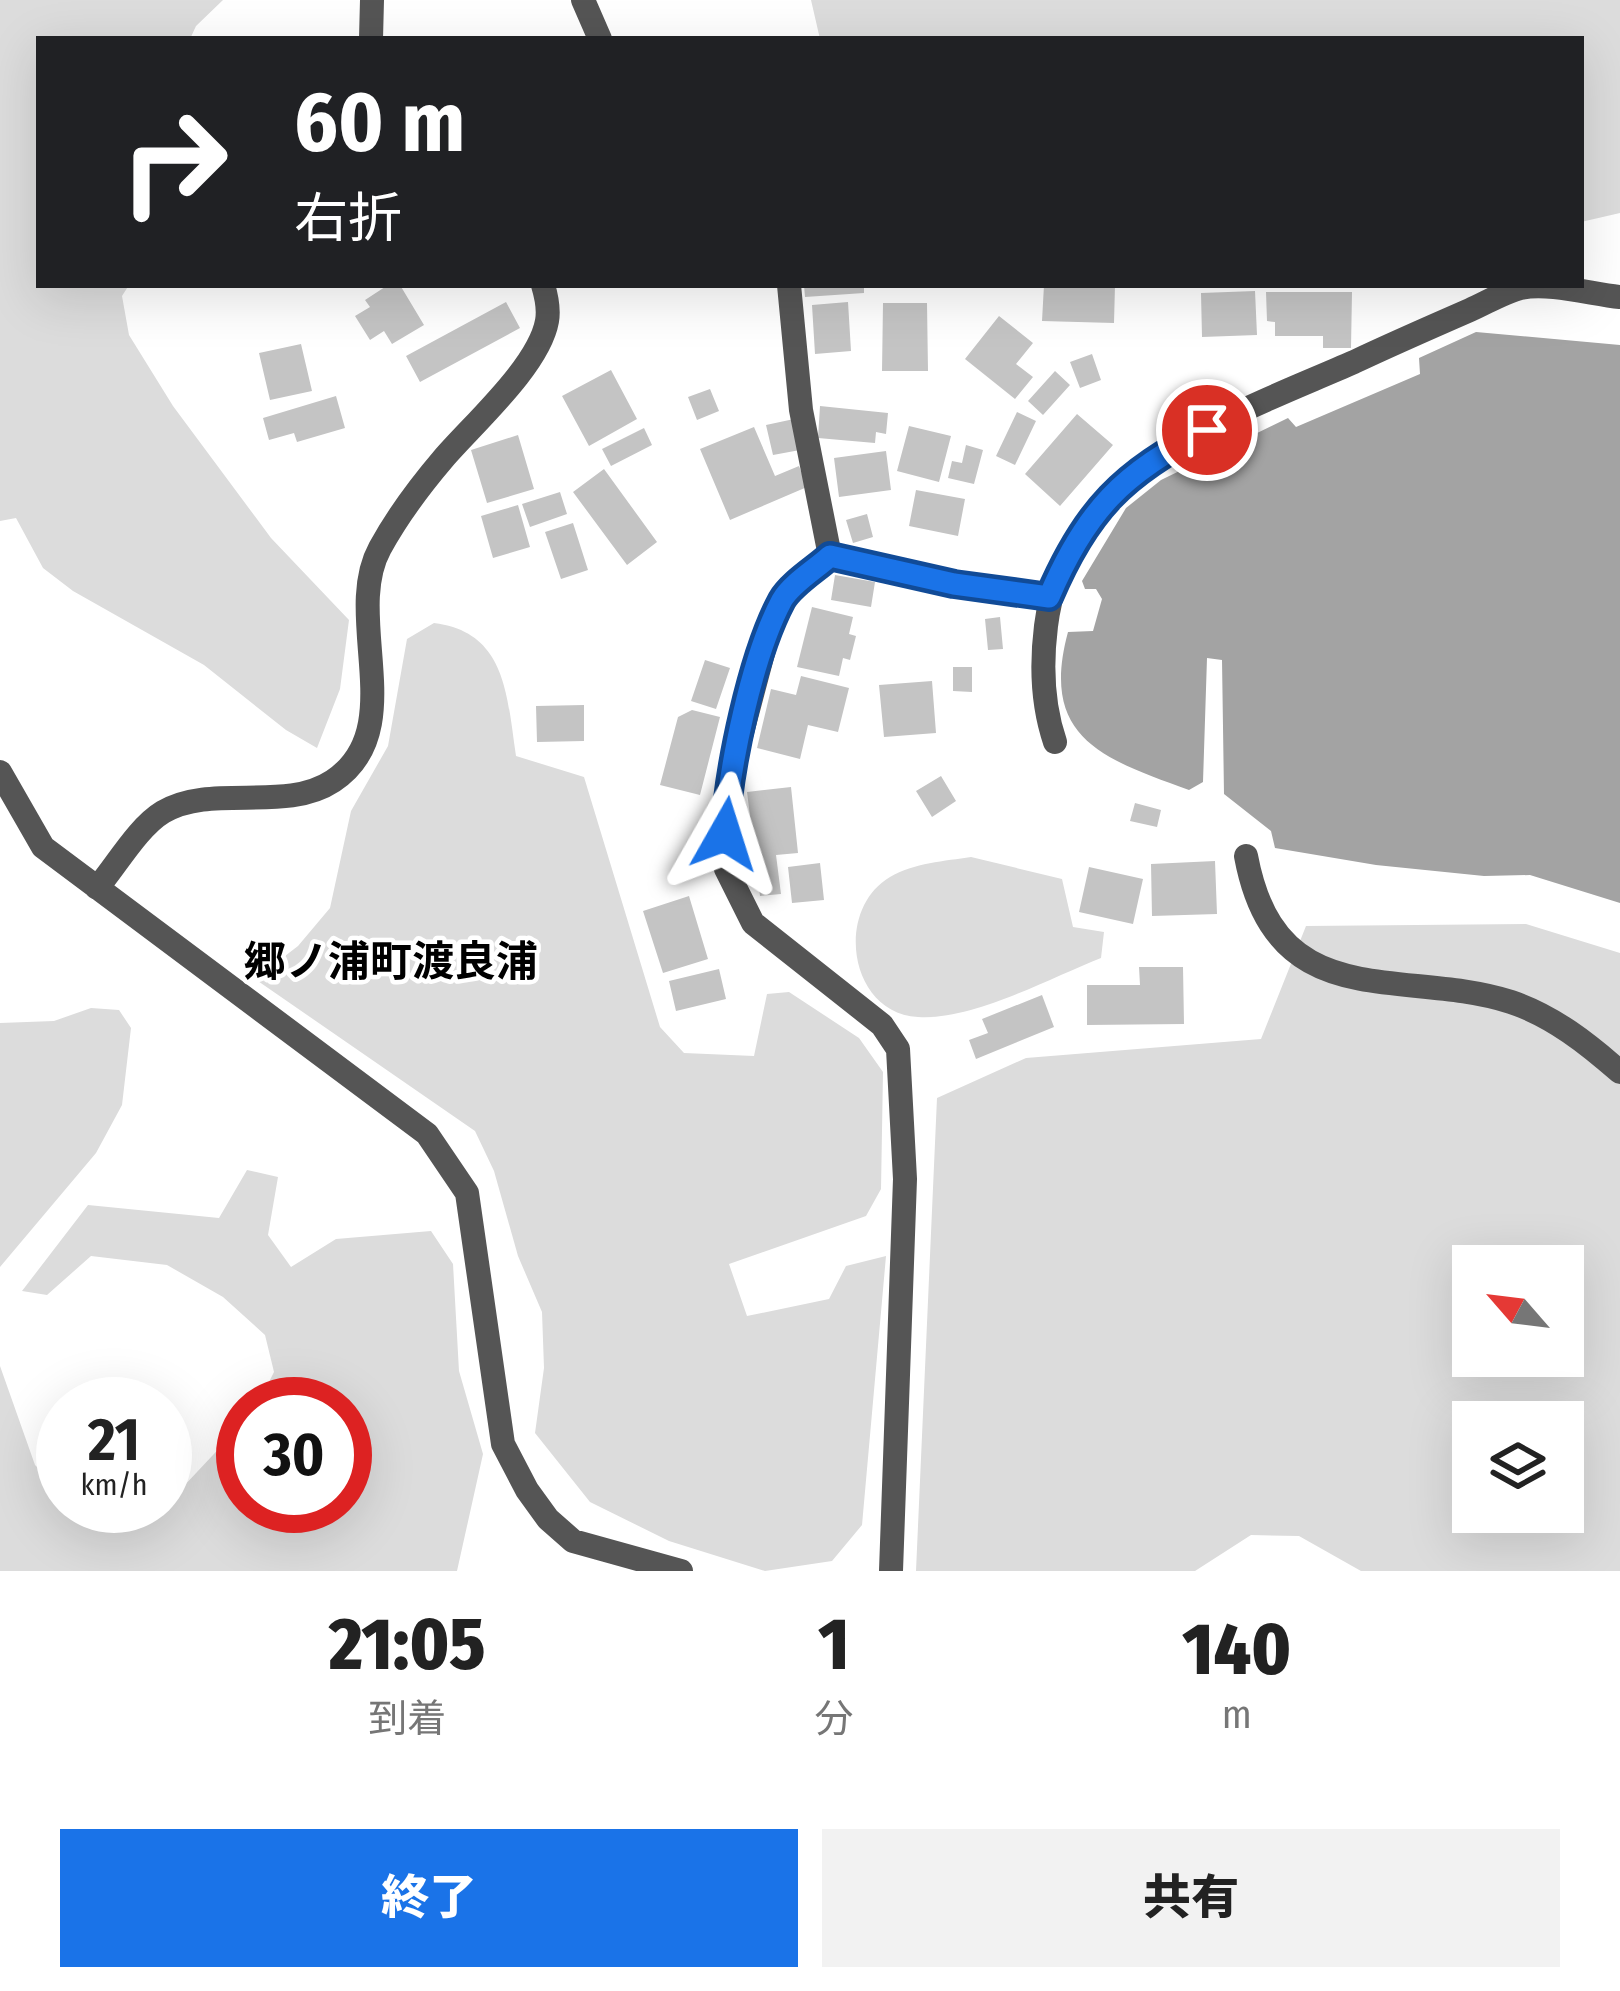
<!DOCTYPE html>
<html lang="ja">
<head>
<meta charset="utf-8">
<style>
  :root { --surface:#fff; --page:#f2f2f2; --text:#222; --muted:#767676; --accent:#1a73e8 }
  body { margin:0; font-family:"Fira Sans Condensed","Noto Sans JP",sans-serif; background:var(--page); color:var(--text); height:100vh; display:flex; flex-direction:column; font-size:45px; white-space:nowrap }
  * { box-sizing:border-box; margin:0 }
  p { font-size:39px; color:var(--muted) }
  .icon { flex:none; width:66px; height:66px; fill:none; stroke:currentColor; stroke-width:2; stroke-linecap:round; stroke-linejoin:round }
  .map { position:relative; height:1571px; overflow:hidden }
  .sheet { display:flex; flex-direction:column; background:var(--surface); flex:1 }
  .sheet>* { flex:none }
  .top-card { position:absolute; left:36px; top:36px; width:1548px; height:252px; border-radius:0px; box-shadow:0 12px 48px #0002; background:#202124; color:#fff; overflow:hidden }
  .needle { width:78px; rotate:298deg }
  .controls { position:absolute; left:1452px; top:1245px; display:grid; gap:24px }
  .controls a { display:grid; place-items:center; width:132px; height:132px; border-radius:0px; background:var(--surface); box-shadow:0 12px 48px #0002; font-size:60px }
  .speed { position:absolute; left:36px; top:1377px; display:flex; gap:24px; font-size:60px; font-weight:700; text-align:center }
  .speed>* { display:grid; place-content:center; width:156px; height:156px; border-radius:50%; background:var(--surface); box-shadow:0 12px 48px #0002; line-height:1 }
  .speed small { font-size:30px; font-weight:400 }
  .speed .limit { border:18px solid #d22; background:#fff; color:#111 }
  .pin { position:absolute; display:grid; place-items:center; width:102px; height:102px; color:#fff; margin:-51px; border:6px solid #fff; border-radius:50%; box-shadow:0 3px 12px #0007 }
  .me { position:absolute; width:132px; margin:-66px; rotate:6deg; stroke-linejoin:round; filter:drop-shadow(0 0 9px #0008) }
  .turn { display:flex; align-items:center; gap:42px; height:252px; padding:0 60px; font-size:54px }
  .turn .icon { width:156px; height:156px; stroke-width:2.5 }
  .turn b { display:block; font-size:84px; line-height:102px }
  .eta { display:flex; justify-content:space-evenly; align-items:center; height:204px; text-align:center }
  .eta b { font-size:72px; font-weight:800; line-height:84px }
  .primary-button { display:flex; gap:24px; margin-top:auto; padding:24px 60px }
  .primary-button a { flex:1; height:138px; border-radius:0px; background:var(--accent); color:#fff; font-size:48px; font-weight:800; line-height:138px; text-align:center }
  .primary-button a+a { background:var(--page); color:var(--text) }
  .map>svg:first-child { display:block }
  .green { fill:#dcdcdc; fill-rule:evenodd }
  .water { fill:#a3a3a3 }
  .building { fill:#c4c4c4 }
  .lines { fill:none; stroke-linecap:round; stroke-linejoin:round }
  .minor { stroke:#555; stroke-width:24 }
  .route-casing { stroke:#114b97; stroke-width:30 }
  .route { stroke:#1a73e8; stroke-width:21 }
  .labels { text-anchor:middle; stroke-width:9; stroke-linejoin:round; paint-order:stroke }
  .quarter-label { font-size:42px; font-weight:bold; fill:#000; stroke:#fff }
</style>
</head>
<body>
<div class="map">
<svg width="1620" height="1571" viewBox="0 0 1620 1571">
  <rect width="100%" height="100%" fill="#fff"/>
  <path class="green" d="M 0,0 L 223,0 L 196,26 L 190,39 L 39,39 L 39,285 L 129,285 L 122,296 L 129,335 L 173,406 L 271,538 L 349,620 L 340,689 L 317,748 L 286,730 L 204,665 L 73,591 L 43,568 L 16,518 L 0,521 Z
    M 811,0 L 1620,0 L 1620,213 L 1581,222 L 1581,39 L 820,39 Z
    M 434,623 C 507,632 507,697 516,756 L 584,777 L 660,1027 L 684,1053 L 754,1056 L 767,994 L 789,992 L 859,1038 L 883,1072 L 881,1189 L 866,1216 L 729,1264 L 747,1316 L 829,1299 L 846,1266 L 886,1256 L 862,1525 L 832,1561 L 765,1571 L 669,1541 L 590,1502 L 535,1433 L 544,1368 L 542,1312 L 518,1256 L 494,1171 L 475,1131 L 255,979 L 298,946 L 330,908 L 351,811 L 388,746 L 407,639 Z
    M 971,857 L 1062,879 L 1073,927 L 1104,932 L 1101,958 C 1050,978 972,1021 918,1017 C 849,1013 834,910 890,877 C 914,863 945,861 971,857 Z
    M 1526,924 L 1620,953 L 1620,1571 L 1361,1571 L 1299,1536 L 1251,1535 L 1195,1571 L 916,1571 L 937,1098 L 1026,1058 L 1261,1039 L 1306,926 ZM 1473,1266 L 1563,1266 L 1563,1356 L 1473,1356 ZM 1473,1422 L 1563,1422 L 1563,1512 L 1473,1512 Z
    M 91,1008 L 119,1010 L 131,1028 L 122,1105 L 96,1153 L 0,1267 L 0,1023 L 54,1021 Z
    M 247,1170 L 278,1177 L 268,1235 L 291,1267 L 336,1239 L 431,1231 L 453,1264 L 459,1371 L 483,1454 L 457,1571 L 0,1571 L 0,1366 L 35,1465 L 63,1493 L 63,1506 L 128,1518 L 150,1506 L 165,1506 L 165,1498 L 182,1488 L 243,1423 L 243,1506 L 345,1506 L 345,1404 L 258,1404 L 274,1372 L 265,1335 L 223,1297 L 167,1265 L 91,1256 L 47,1295 L 22,1291 L 88,1205 L 219,1218 Z"/>
  <path class="water" d="M 1476,332 L 1620,345 L 1620,903 L 1530,875 L 1484,876 L 1376,865 L 1275,848 L 1271,831 L 1224,794 L 1222,660 L 1207,658 L 1203,782 L 1189,790 C 1104,759 1039,739 1068,632 L 1093,631 L 1102,599 L 1096,589 L 1085,589 L 1082,581 L 1126,508 L 1161,480 L 1288,418 L 1296,427 L 1420,374 L 1419,358 Z"/>
  <path class="building" d="M 388,285 L 400,285 L 424,325 L 392,344 L 384,331 L 370,340 L 355,316 L 370,307 L 365,300 Z
    M 804,285 L 864,285 L 864,293 L 805,297 Z
    M 1044,285 L 1115,285 L 1114,323 L 1042,321 Z
    M 1255,291 L 1257,335 L 1202,337 L 1201,293 Z
    M 1266,292 L 1352,292 L 1351,348 L 1323,348 L 1323,336 L 1275,336 L 1275,322 L 1267,321 Z
    M 506,302 L 520,328 L 420,382 L 406,356 Z
    M 848,302 L 851,351 L 815,354 L 812,305 Z
    M 883,303 L 927,303 L 928,371 L 882,371 Z
    M 999,316 L 1033,343 L 1016,364 L 1033,377 L 1015,399 L 965,359 Z
    M 301,344 L 312,391 L 270,400 L 259,353 Z
    M 1092,354 L 1101,380 L 1080,388 L 1070,362 Z
    M 611,370 L 637,419 L 589,446 L 562,396 Z
    M 1055,371 L 1070,385 L 1043,415 L 1028,401 Z
    M 710,389 L 719,411 L 697,420 L 688,397 Z
    M 336,396 L 345,428 L 297,442 L 294,433 L 269,440 L 263,418 Z
    M 820,406 L 888,413 L 886,434 L 876,432 L 875,443 L 818,438 Z
    M 1017,412 L 1036,421 L 1015,465 L 996,456 Z
    M 1077,414 L 1113,445 L 1060,506 L 1025,474 Z
    M 794,419 L 800,450 L 773,455 L 766,425 Z
    M 909,426 L 951,436 L 939,482 L 897,471 Z
    M 754,427 L 775,476 L 799,466 L 807,487 L 730,520 L 700,449 Z
    M 644,428 L 652,445 L 611,466 L 602,449 Z
    M 518,435 L 534,489 L 487,503 L 471,450 Z
    M 966,445 L 983,450 L 974,484 L 948,478 L 952,461 L 962,463 Z
    M 886,451 L 891,490 L 839,497 L 834,458 Z
    M 604,469 L 657,542 L 627,565 L 573,492 Z
    M 916,490 L 965,499 L 958,536 L 909,526 Z
    M 560,492 L 567,514 L 530,527 L 522,504 Z
    M 518,505 L 530,547 L 493,558 L 481,516 Z
    M 867,514 L 873,537 L 853,543 L 846,520 Z
    M 573,523 L 588,570 L 561,579 L 545,532 Z
    M 835,575 L 875,582 L 871,607 L 831,600 Z
    M 812,607 L 853,617 L 849,634 L 856,636 L 850,660 L 843,658 L 839,676 L 797,667 Z
    M 1000,617 L 1003,649 L 988,650 L 985,619 Z
    M 705,660 L 730,668 L 716,709 L 691,701 Z
    M 953,667 L 972,667 L 972,692 L 953,691 Z
    M 801,676 L 849,688 L 838,732 L 808,725 L 800,759 L 757,748 L 771,689 L 796,695 Z
    M 932,681 L 936,733 L 884,737 L 879,685 Z
    M 584,705 L 584,741 L 537,742 L 536,706 Z
    M 692,710 L 720,717 L 700,795 L 660,785 L 678,717 Z
    M 941,776 L 956,801 L 932,817 L 916,791 Z
    M 791,787 L 798,853 L 776,855 L 781,894 L 760,896 L 747,792 Z
    M 1135,803 L 1161,810 L 1157,827 L 1130,821 Z
    M 1215,861 L 1217,914 L 1152,916 L 1151,864 Z
    M 820,863 L 824,900 L 792,903 L 788,867 Z
    M 1089,867 L 1143,879 L 1133,924 L 1079,912 Z
    M 689,896 L 708,959 L 663,973 L 643,911 Z
    M 1139,967 L 1183,967 L 1184,1024 L 1087,1025 L 1087,985 L 1140,985 Z
    M 719,969 L 726,999 L 676,1011 L 669,981 Z
    M 1042,995 L 1054,1027 L 976,1059 L 969,1040 L 988,1033 L 982,1019 Z"/>
  <g class="lines">
    <path class="minor" d="M 583,0 L 600,39
      M 371,39 L 372,0
      M 789,285 L 801,410 L 830,556 L 784,596 L 766,642 L 727,789 L 726,869 L 753,923 L 882,1025 L 898,1049 L 905,1179 L 891,1571
      M 830,556 L 954,584 L 1049,597
      M 1055,742 C 1042,704 1041,666 1046,626 C 1065,469 1229,417 1354,362 C 1392,344 1431,327 1470,310 C 1486,303 1504,292 1520,288 C 1549,282 1591,294 1620,297
      M 0,772 L 43,847 L 427,1134 L 467,1193 L 503,1444 L 527,1490 L 548,1519 L 573,1541 L 681,1571
      M 1246,856 C 1276,1017 1401,967 1511,1002 C 1553,1016 1588,1044 1620,1072
      M 97,888 C 116,866 138,827 163,812 C 212,783 285,813 333,781 C 411,729 342,617 380,548 C 397,517 420,486 443,459 C 473,424 539,366 547,321 C 549,310 546,295 543,285"/>
  </g>
  <g class="lines">
    <defs>
      <path id="route" d="M 725,834 C 728,770 752,656 782,600 C 792,583 816,569 830,556 L 954,584 L 1049,597 C 1086,510 1123,473 1207,430"/>
    </defs>
    <use href="#route" class="route-casing"/>
    <use href="#route" class="route"/>
  </g>
  <g class="labels">
    <g class="quarter-label">
      <text x="391" y="976">郷ノ浦町渡良浦</text>
    </g>
  </g>
</svg>
<div class="controls">
<a><svg class="needle" viewBox="-14 -14 28 28"><path d="M0-13l5 13h-10z" fill="#e53935"/><path d="M0 13l5-13h-10z" fill="#767676"/></svg></a>
<a><svg class="icon" aria-label="layers" viewBox="0 0 24 24"><path d="M12 4l9 5-9 5-9-5zM3 14l9 5 9-5"/></svg></a>
</div>
<div class="speed"><div>21<small>km/h</small></div><div class="limit">30</div></div>
<div class="pin" style="left:1207px;top:430px;background:#d93025"><svg class="icon" aria-label="arrive" viewBox="0 0 24 24"><path d="M6 21V4h12l-3 4 3 4H6"/></svg></div>
<svg class="me" style="left:725px;top:834px" viewBox="-20 -20 40 40"><path d="M0-17L14 15 0 8-14 15z" fill="#1a73e8" stroke="#fff" stroke-width="4"/></svg>
<div class="top-card">
<div class="turn"><svg class="icon" aria-label="right" viewBox="0 0 24 24"><path d="M7 20v-9h11M14 6l5 5-5 5"/></svg><div><b>60 m</b>右折</div></div>
</div>
</div>
<section class="sheet">
<div class="eta">
<div><b>21:05</b><p>到着</p></div>
<div><b>1</b><p>分</p></div>
<div><b>140</b><p>m</p></div>
</div>
<div class="primary-button"><a>終了</a><a>共有</a></div>
</section>
</body>
</html>
